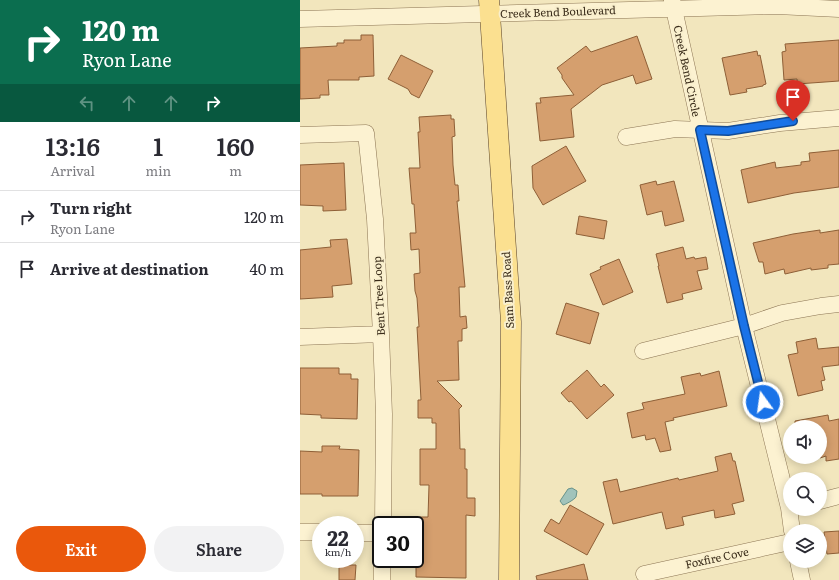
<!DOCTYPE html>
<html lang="en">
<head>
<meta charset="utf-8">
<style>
  :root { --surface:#fff; --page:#f2f2f3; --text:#2b2b33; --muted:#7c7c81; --line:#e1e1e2; --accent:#ea580c }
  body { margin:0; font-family:Literata,serif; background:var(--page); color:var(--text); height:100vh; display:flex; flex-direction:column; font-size:15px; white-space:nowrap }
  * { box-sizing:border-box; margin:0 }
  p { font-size:13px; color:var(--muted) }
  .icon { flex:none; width:22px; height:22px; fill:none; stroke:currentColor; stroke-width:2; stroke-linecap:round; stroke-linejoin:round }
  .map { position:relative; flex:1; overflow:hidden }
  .details { display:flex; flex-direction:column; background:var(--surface); width:300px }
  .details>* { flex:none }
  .guide { background:#0b6e4f; color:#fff; overflow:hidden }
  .buttons { position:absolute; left:483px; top:420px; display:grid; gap:8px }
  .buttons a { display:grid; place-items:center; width:44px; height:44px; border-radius:50%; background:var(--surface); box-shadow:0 2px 10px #0003; font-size:20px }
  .speed { position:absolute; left:12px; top:516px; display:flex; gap:8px; font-size:20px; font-weight:700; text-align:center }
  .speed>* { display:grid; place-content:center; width:52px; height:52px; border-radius:50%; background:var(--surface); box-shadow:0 2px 10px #0003; line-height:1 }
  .speed small { font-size:10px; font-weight:400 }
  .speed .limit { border:2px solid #111; border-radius:6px; background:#fff; color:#111 }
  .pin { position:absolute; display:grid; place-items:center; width:34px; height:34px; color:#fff; margin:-41px -17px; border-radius:50% 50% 50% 0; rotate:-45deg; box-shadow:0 0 4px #0007 }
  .pin .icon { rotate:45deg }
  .me { position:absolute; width:44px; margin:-22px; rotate:346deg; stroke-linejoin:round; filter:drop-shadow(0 0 3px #0008) }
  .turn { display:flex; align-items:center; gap:14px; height:84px; padding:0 16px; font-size:18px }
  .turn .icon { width:52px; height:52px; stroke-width:2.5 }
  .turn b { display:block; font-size:28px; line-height:34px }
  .lanes { display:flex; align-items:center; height:38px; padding:0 16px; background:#0003; justify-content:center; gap:20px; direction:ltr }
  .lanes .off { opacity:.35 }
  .eta { display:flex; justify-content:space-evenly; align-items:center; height:68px; text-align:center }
  .eta b { font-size:24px; font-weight:600; line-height:28px }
  .cta { display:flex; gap:8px; margin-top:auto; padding:8px 16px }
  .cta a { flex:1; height:46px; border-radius:24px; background:var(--accent); color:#fff; font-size:16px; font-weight:600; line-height:46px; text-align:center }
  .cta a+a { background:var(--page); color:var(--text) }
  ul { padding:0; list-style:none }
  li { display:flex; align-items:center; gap:12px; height:52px; padding:0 16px; border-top:1px solid var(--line) }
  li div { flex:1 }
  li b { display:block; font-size:15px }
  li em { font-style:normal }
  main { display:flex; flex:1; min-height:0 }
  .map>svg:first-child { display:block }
  .water { fill:#a1c3bb; stroke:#67928a }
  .building { fill:#d59f6e; stroke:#8e5f37 }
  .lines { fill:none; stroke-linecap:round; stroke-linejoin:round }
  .minor-casing { stroke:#8c7554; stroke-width:17 }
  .major-casing { stroke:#594229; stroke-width:21 }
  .minor { stroke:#fcf2d1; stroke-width:16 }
  .major { stroke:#fbe090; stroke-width:20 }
  .route-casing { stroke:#114b97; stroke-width:10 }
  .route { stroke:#1a73e8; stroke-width:7 }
  .labels { text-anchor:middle; stroke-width:4; stroke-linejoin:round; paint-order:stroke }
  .street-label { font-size:11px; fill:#3a2c1a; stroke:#f9efcd }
</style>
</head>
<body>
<main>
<section class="details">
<div class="guide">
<div class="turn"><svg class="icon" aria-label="right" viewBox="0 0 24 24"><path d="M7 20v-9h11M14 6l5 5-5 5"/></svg><div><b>120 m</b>Ryon Lane</div></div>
<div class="lanes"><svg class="icon off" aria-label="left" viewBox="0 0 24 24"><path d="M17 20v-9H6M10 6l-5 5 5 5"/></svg><svg class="icon off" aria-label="ahead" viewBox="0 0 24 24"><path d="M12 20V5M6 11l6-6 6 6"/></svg><svg class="icon off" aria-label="ahead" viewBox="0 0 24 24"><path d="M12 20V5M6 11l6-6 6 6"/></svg><svg class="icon" aria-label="right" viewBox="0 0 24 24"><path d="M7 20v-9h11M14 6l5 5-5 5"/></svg></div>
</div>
<div class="eta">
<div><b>13:16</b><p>Arrival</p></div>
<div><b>1</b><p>min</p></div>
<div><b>160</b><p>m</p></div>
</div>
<ul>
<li><svg class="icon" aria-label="right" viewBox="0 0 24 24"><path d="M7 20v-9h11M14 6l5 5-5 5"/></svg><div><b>Turn right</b><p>Ryon Lane</p></div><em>120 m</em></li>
<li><svg class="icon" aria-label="arrive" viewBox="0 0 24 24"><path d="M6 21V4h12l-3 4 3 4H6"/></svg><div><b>Arrive at destination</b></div><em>40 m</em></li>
</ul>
<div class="cta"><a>Exit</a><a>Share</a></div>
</section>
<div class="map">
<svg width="539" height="580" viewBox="0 0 539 580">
  <rect width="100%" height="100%" fill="#f2e6bd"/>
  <path class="water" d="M 272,488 L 277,491 L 276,497 C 275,499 265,505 263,505 L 260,501 L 268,489 Z"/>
  <path class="building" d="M 61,35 L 73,35 L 74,76 L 59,77 L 59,80 L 28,80 L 29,95 L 20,95 L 20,98 L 0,99 L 0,48 L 37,46 L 37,43 L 44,43 L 44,40 L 61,40 Z
    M 337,36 L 352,79 L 336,84 L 333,75 L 302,85 L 271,109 L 274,137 L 240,141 L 236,103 L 241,103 L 240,98 L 274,95 L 262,78 L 262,75 L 257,68 L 286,46 L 291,52 Z
    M 539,40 L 539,81 L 497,84 L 497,79 L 484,80 L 482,52 L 486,51 L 485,44 Z
    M 457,51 L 458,56 L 460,55 L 466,84 L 463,85 L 463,86 L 446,89 L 447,92 L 430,95 L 422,58 Z
    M 101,55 L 133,71 L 119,98 L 111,94 L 108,89 L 88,79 Z
    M 151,115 L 151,119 L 154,119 L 155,136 L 152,137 L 153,165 L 155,185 L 158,185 L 159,201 L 157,201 L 165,287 L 159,287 L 160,317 L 166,316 L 167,328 L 162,329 L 162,341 L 158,341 L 159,380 L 137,381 L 162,406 L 159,409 L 160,449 L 165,449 L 165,469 L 167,469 L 167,498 L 175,498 L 175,516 L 166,515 L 166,578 L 116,577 L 116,560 L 118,560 L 119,517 L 128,517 L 129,485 L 120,485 L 120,449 L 136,449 L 136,423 L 132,423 L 132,418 L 118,418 L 118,400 L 121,400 L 117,327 L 119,327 L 117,298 L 115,291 L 114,274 L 120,273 L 119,249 L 111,250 L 110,233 L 116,233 L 114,204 L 112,204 L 109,168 L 120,168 L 118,132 L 120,132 L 119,117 Z
    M 266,146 L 286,181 L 243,205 L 233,188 L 232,166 Z
    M 539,150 L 539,187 L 494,193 L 448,203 L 441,170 L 475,162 L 476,168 L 501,165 L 501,162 L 510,161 L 509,153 Z
    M 44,163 L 46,210 L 23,211 L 23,206 L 0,205 L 0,165 Z
    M 356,181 L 357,185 L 374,181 L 384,221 L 365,226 L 362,211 L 347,215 L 340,185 Z
    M 279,216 L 307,221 L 304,239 L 276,234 Z
    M 520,230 L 520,233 L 539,230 L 539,264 L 528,265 L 528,268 L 511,270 L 511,268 L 485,274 L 484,269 L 465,274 L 463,262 L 459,262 L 453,243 L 493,234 Z
    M 47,239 L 52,284 L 32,286 L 33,297 L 0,299 L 0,250 L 31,247 L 30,240 Z
    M 383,247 L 386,259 L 394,257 L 395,259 L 406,257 L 408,269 L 397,271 L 402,289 L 382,294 L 383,299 L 367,303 L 358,266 L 359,266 L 356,254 Z
    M 319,259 L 333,292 L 303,305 L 290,274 L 301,269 L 300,267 Z
    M 266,303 L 299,313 L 290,344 L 256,334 Z
    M 516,338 L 518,349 L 539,347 L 539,365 L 522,367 L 525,380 L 521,381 L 523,390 L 498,396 L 488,355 L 498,353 L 496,342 Z
    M 0,368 L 39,368 L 39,374 L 51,374 L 51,379 L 58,379 L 57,419 L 21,418 L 21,415 L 0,414 Z
    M 287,370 L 301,387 L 304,384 L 314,395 L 287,419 L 271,401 L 269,402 L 261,393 Z
    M 419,371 L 427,406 L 373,418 L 374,420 L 365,422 L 371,450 L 360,452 L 355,438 L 346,440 L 345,435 L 332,438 L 327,413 L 344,409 L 342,403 L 385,394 L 381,377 L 400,373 L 401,376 Z
    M 528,415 L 529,421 L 539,419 L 539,459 L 526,461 L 526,456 L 520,458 L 520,427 L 495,427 L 495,421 Z
    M 22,446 L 40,446 L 39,449 L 59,450 L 58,496 L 22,496 L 22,494 L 0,494 L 0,451 L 22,452 Z
    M 431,453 L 433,461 L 435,461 L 444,501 L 432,504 L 435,514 L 415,518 L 414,510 L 382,517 L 384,525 L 366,529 L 362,512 L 313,524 L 303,482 L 317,479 L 320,492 L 378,478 L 379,480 L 418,471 L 415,457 Z
    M 270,505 L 304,524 L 287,555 L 244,531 L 251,519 L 259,524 Z
    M 539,531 L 539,553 L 527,554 L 524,532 Z
    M 284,564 L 288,580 L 237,580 L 236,576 Z
    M 39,565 L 56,565 L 55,580 L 39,580 Z"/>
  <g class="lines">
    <defs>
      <path id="minor" d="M 372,0 L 444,326 L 489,508 L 492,531
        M 0,19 L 477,6 L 539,9
        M 0,135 L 66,133 L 75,219 L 81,334 L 84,414 L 83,525
        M 326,137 L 375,129 L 428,131 L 480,123 L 539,118
        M 0,337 L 81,334
        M 343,351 L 444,326 L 482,313 L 521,306 L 539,304
        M 520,501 L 539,496
        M 0,532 L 21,532
        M 55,533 L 81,533
        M 498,561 L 502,580
        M 344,574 L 490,542
        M 82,580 L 82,559"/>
      <path id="major" d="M 189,0 L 211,322 L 209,580"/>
    </defs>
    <use href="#minor" class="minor-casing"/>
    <use href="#major" class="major-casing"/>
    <use href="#minor" class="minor"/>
    <use href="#major" class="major"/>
  </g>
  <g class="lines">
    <defs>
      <path id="route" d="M 463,402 L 444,326 L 400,130 L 428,131 L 493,121"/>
    </defs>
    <use href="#route" class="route-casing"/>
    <use href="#route" class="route"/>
  </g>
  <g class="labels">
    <g class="street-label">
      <text transform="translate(258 12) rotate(-2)" y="4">Creek Bend Boulevard</text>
      <text transform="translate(387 71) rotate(78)" y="4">Creek Bend Circle</text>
      <text transform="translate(208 290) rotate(-93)" y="4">Sam Bass Road</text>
      <text transform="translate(79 296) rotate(-93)" y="4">Bent Tree Loop</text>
      <text transform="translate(417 558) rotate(-12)" y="4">Foxfire Cove</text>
    </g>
  </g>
</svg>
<div class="buttons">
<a><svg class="icon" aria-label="sound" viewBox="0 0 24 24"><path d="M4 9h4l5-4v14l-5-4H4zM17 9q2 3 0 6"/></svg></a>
<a><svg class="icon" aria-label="search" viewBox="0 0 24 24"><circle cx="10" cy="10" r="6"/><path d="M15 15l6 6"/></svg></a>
<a><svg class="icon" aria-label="layers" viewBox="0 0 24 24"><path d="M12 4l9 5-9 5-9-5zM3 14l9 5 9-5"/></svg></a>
</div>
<div class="speed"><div>22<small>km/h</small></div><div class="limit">30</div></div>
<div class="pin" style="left:493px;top:121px;background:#d93025"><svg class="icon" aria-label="arrive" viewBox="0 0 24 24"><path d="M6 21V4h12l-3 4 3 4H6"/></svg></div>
<svg class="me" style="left:463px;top:402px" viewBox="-20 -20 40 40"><circle r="17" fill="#1a73e8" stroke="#fff" stroke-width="3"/><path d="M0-11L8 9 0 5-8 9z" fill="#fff"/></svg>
</div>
</main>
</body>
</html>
